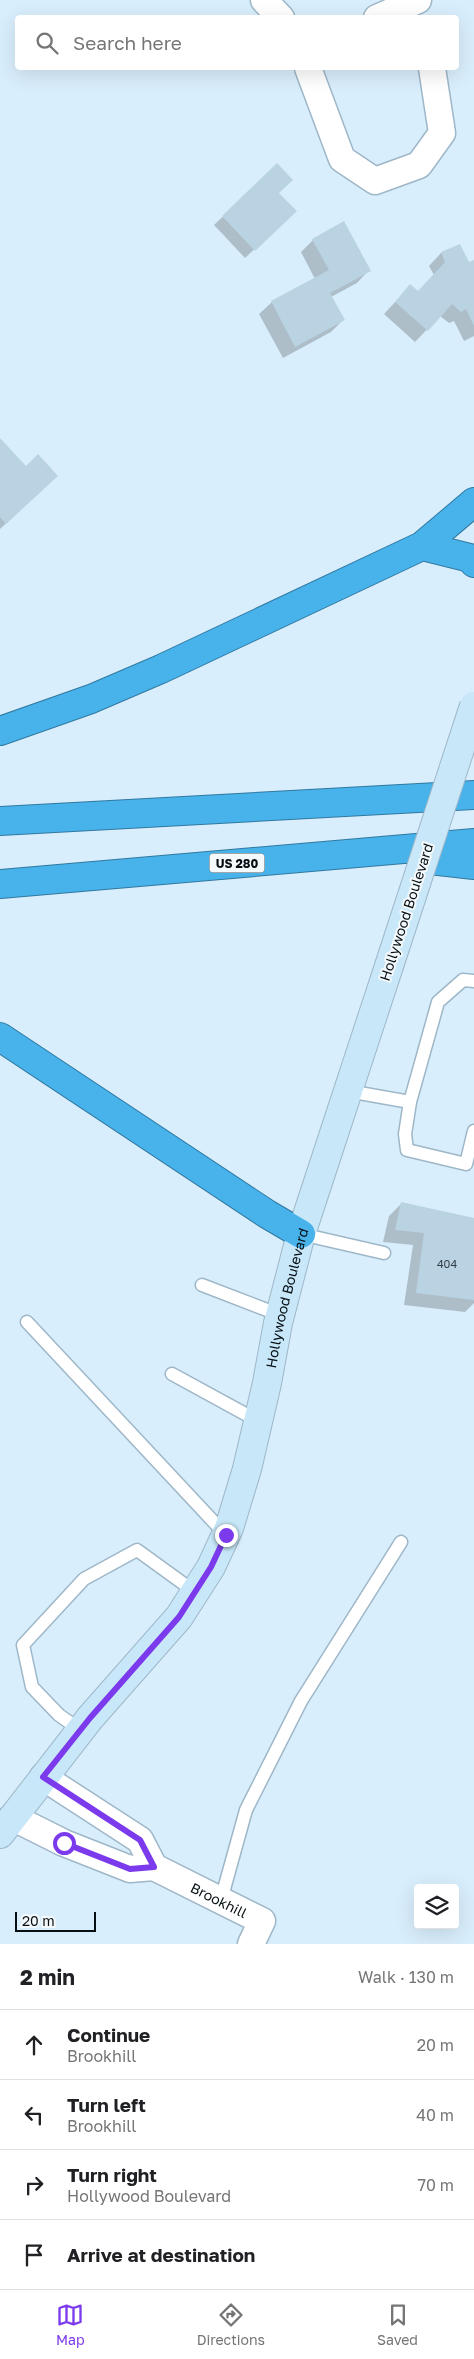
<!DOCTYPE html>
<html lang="en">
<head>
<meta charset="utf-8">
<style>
	:root { --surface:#fff; --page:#f2f2f2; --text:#202124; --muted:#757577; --line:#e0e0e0; --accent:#7c3aed }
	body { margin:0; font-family:"Golos Text",sans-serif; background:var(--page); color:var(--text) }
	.controls { position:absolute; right:15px; bottom:15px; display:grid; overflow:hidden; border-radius:5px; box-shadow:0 5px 20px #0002 }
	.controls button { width:45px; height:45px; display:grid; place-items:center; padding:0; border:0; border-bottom:1px solid var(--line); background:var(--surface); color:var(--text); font:25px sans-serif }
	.scale { position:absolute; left:15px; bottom:12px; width:81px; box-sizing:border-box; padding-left:5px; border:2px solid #060f14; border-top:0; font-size:14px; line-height:18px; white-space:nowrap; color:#060f14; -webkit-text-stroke:4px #f4f9fc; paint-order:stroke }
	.stop { position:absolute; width:15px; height:15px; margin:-11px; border:4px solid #7c3aed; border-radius:50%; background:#fff }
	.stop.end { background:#7c3aed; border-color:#fff; box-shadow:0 1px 5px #0008 }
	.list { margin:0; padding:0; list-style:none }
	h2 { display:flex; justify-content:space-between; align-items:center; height:65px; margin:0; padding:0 20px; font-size:21px }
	h2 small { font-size:16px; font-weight:400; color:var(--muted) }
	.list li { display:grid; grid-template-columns:32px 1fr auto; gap:15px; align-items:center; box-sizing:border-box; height:70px; padding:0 20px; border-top:1px solid var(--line) }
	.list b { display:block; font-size:19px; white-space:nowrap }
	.list p { margin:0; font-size:16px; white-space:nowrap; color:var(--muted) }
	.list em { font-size:16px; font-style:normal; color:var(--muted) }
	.icon { flex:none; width:28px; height:28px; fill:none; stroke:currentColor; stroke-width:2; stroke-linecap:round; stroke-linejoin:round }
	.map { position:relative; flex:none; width:474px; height:1944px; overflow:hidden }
	.search { position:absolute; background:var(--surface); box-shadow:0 5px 20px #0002; left:15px; right:15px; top:15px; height:55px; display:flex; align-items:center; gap:12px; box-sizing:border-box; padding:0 18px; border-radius:5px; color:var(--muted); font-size:19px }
	.sheet { height:345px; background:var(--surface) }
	nav { display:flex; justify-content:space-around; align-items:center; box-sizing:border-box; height:70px; border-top:1px solid var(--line); background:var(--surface); font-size:14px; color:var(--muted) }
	nav a { display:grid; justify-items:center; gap:2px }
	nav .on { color:var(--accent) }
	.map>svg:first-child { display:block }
	.shadow { fill:#0003 }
	.building { fill:#b9d3e3 }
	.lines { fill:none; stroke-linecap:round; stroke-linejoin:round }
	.lane-casing { stroke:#9eb7c8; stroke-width:15 }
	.street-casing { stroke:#9eb7c8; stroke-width:29 }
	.secondary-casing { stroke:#9eb7c8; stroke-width:30 }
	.highway-casing { stroke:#3179a0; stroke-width:30 }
	.lane { stroke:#fff; stroke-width:12 }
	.street { stroke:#fff; stroke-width:26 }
	.secondary { stroke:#c8e8f9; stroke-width:28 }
	.highway { stroke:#48b2eb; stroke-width:28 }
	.secondary-bridge-casing { stroke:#9eb7c8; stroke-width:30; stroke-linecap:butt }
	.secondary-bridge { stroke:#c8e8f9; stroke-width:28 }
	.route { stroke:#7c3aed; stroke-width:6 }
	.labels { text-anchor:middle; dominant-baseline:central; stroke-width:4; stroke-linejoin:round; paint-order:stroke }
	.number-label { font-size:11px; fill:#334048 }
	.shield { fill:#f4f9fc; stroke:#4d555a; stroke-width:1 }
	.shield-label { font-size:12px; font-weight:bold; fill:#060f14 }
	.street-label { font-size:14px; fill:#060f14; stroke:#f4f9fc }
</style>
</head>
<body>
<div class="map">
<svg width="474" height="1944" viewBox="0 0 474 1944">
	<rect width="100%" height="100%" fill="#d9eefc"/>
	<path class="shadow" d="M277 165 278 193 286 219 245 258 214 225Z
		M313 240 369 270 357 283 331 297 343 320 331 332 283 358 259 314 272 302 315 279 301 252Z
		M459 245 468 264 474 261V336L464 341 454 321 449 323 440 316 415 342 384 314 410 286 418 292 434 275 429 266 441 253Z
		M0 440 44 488 0 529Z
		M401 1204 474 1220V1303L465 1312 404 1305 413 1245 383 1242 389 1216Z"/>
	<path class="building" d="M277 163 293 180 279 193 297 211 255 251 222 216Z
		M344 221 371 271 330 293 345 320 295 347 271 301 329 270 312 239Z
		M460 244 469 262 474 260V326L466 309 461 312 452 304 428 331 395 302 410 284 418 291 445 262 441 252Z
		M0 438 26 466 38 454 58 476 6 524 0 517Z
		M401 1202 474 1218V1300L416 1293 424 1233 395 1230Z"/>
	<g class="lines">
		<g class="lane-casing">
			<path id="lane" d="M474 981 463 980 438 1002 410 1102 405 1134 407 1150 466 1164 474 1131
				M348 1091 410 1102
				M301 1234 384 1253
				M202 1285 280 1315
				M27 1322 226 1535
				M172 1374 258 1421
				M80 1730 59 1715 32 1687 23 1645 84 1579 137 1550 195 1592
				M221 1900 246 1810 301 1701 401 1542"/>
		</g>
		<g class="street-casing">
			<g id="street">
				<path d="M264 0 281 18"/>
				<path d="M377 18 418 0"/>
				<path d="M308 68 342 159 375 181 419 165 442 133 432 68"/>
				<path d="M43 1777 140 1840 154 1867"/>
				<path id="s1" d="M12 1817 64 1843 130 1869 154 1867 262 1921 251 1944"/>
			</g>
		</g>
		<g class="secondary-casing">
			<g id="secondary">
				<path id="s2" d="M0 1834 90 1718 179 1617 211 1567 229 1528 247 1469 267 1383 278 1323 301 1234 389 966"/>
			</g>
		</g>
		<g class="highway-casing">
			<path id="highway" d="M422 546 470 558 474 563
				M0 731 91 699 161 669 422 546 474 502
				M0 821 474 795
				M421 859 474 865
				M0 884 474 843
				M0 1037 267 1214 301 1234"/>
		</g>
		<use href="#lane" class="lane"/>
		<use href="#street" class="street"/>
		<use href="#secondary" class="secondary"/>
		<use href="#highway" class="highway"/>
		<g class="secondary-bridge-casing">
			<path id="secondary-bridge" d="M389 966 474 706"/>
		</g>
		<use href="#secondary-bridge" class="secondary-bridge"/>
	</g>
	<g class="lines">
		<path class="route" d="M64 1843 130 1869 154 1867 140 1840 43 1777 90 1718 179 1617 211 1567 226 1535"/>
	</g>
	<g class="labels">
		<g class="number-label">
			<text x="447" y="1263">404</text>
		</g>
		<rect class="shield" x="209.5" y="853.5" width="55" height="19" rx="4"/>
		<g class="shield-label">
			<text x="237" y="863">US 280</text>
		</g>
		<g class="street-label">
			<text transform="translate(406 912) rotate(-72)">Hollywood Boulevard</text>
			<text stroke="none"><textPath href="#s2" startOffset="621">Hollywood Boulevard</textPath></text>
			<text stroke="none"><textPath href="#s1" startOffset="226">Brookhill</textPath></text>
		</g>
	</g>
</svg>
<div class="controls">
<button><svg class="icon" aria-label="layers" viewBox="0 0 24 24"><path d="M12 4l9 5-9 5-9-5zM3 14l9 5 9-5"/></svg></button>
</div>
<div class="scale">20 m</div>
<div class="stop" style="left:64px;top:1843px"></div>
<div class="stop end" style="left:226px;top:1535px"></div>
<div class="search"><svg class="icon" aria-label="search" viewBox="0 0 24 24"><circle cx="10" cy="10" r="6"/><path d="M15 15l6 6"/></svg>Search here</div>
</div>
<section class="sheet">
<h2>2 min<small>Walk · 130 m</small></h2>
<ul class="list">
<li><svg class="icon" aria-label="ahead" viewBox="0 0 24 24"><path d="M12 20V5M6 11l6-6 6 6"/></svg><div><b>Continue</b><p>Brookhill</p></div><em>20 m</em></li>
<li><svg class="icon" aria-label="left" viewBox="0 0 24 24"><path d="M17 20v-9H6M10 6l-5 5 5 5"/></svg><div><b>Turn left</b><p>Brookhill</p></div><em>40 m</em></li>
<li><svg class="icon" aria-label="right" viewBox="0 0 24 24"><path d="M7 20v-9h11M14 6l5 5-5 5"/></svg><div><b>Turn right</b><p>Hollywood Boulevard</p></div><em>70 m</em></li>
<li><svg class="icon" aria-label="arrive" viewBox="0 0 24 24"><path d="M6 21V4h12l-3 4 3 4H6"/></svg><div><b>Arrive at destination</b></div></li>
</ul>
</section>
<nav>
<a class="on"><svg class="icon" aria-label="map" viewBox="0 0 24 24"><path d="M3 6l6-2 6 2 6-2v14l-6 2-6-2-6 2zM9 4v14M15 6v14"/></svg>Map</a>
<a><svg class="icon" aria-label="directions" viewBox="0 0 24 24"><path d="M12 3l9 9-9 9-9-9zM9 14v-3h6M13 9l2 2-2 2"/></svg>Directions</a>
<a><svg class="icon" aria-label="saved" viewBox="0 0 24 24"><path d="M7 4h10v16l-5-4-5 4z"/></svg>Saved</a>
</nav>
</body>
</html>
